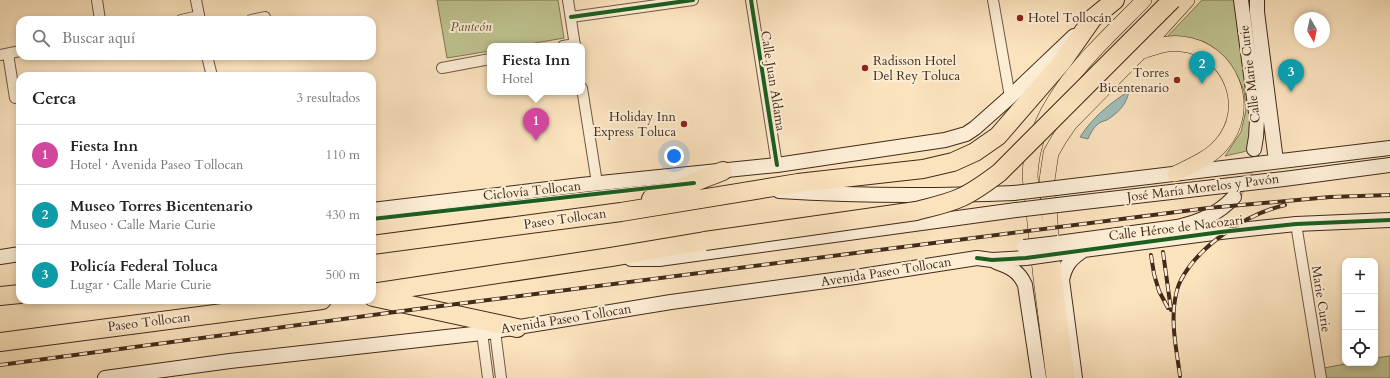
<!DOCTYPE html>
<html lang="es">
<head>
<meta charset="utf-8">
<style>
	:root { --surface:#fff; --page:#f6f6f6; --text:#222; --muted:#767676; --line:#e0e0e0; --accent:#8f2418 }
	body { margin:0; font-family:Cardo,serif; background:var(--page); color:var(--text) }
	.controls { position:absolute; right:12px; bottom:12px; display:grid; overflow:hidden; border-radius:8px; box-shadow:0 2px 6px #0003 }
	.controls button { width:36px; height:36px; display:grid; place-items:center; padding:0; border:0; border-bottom:1px solid var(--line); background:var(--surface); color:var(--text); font:20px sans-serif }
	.compass { position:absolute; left:1294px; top:12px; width:36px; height:36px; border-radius:50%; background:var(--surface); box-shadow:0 2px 6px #0003; rotate:171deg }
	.you { position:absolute; left:674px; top:156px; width:14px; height:14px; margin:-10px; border:3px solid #fff; border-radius:50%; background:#1a73e8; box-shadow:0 0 0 6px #1a73e833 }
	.badge { display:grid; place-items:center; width:26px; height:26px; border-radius:50%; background:var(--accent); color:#fff; font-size:13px; font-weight:700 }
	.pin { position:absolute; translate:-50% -33px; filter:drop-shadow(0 1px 2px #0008) }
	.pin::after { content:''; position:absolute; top:21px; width:14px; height:12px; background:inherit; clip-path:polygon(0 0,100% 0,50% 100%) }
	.popup { position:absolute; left:487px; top:43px; width:98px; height:52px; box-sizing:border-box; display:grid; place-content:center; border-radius:8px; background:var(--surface); filter:drop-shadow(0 1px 3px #0005); font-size:13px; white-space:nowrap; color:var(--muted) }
	.popup b { font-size:15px; color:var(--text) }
	.popup::after { content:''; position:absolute; left:50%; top:100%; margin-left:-8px; border:8px solid transparent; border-top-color:var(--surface) }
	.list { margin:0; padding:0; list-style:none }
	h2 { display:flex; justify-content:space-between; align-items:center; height:52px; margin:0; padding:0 16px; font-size:17px }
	h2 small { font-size:13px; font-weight:400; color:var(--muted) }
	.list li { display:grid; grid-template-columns:26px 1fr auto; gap:12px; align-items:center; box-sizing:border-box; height:60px; padding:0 16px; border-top:1px solid var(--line) }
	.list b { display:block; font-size:15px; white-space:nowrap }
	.list p { margin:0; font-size:13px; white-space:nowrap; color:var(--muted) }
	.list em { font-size:13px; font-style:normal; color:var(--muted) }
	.icon { flex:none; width:22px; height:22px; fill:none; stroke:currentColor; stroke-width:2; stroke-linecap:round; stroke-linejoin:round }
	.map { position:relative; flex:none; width:1390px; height:378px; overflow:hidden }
	.search { position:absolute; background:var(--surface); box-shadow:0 2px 6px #0003; left:16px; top:16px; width:360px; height:44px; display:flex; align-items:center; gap:10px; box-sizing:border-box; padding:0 14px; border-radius:12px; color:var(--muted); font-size:15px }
	.panel { position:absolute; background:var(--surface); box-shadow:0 2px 6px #0003; left:16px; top:72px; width:360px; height:232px; border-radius:12px }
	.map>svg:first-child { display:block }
	.green { fill:#bfc491; stroke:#817755 }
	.water { fill:#a0bdb9; stroke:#7b8279 }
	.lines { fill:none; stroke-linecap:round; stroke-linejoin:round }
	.secondary-tunnel { stroke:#d6be9d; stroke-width:14; stroke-dasharray:14 7; stroke-linecap:butt }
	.street-casing { stroke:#715842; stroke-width:12 }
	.secondary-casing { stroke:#432a19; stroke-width:16 }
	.primary-casing { stroke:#432a19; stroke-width:16 }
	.highway-casing { stroke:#432a19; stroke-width:20 }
	.street { stroke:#fcedd5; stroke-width:10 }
	.secondary { stroke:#fcedd5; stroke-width:14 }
	.primary { stroke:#fbe3be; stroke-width:15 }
	.highway { stroke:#fbe3be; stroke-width:18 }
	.rail-casing { stroke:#432a19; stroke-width:4 }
	.rail { stroke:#fcedd5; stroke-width:2.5; stroke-dasharray:8; stroke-linecap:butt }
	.secondary-bridge-casing { stroke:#432a19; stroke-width:16; stroke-linecap:butt }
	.highway-bridge-casing { stroke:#432a19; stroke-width:20; stroke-linecap:butt }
	.secondary-bridge { stroke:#fcedd5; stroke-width:14 }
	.highway-bridge { stroke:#fbe3be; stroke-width:18 }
	.cycleway-casing { stroke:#fcedd5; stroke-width:6 }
	.cycleway { stroke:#1b5e20; stroke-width:4 }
	.poi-dot { fill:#8f2418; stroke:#fcedd5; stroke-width:1.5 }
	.labels { text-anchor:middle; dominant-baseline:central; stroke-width:4; stroke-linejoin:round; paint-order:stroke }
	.poi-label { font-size:13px; fill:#432a19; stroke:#fcedd5; text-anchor:start }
	.park-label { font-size:13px; font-style:italic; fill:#625037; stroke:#fcedd5 }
	.street-label { font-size:13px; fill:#432a19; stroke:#fcedd5 }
</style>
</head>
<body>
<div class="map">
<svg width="1390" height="378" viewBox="0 0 1390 378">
	<rect width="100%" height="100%" fill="#fbe3be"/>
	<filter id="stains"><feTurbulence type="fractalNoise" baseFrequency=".005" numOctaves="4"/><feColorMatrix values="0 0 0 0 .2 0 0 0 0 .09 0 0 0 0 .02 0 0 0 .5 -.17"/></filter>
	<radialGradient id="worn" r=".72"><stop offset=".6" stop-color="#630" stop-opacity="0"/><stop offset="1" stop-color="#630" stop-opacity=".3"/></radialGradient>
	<path class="green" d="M437 0H558L564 38 518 46H490V51L447 58Z
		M1202 0H1236L1252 127 1247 151 1225 156 1241 132 1246 110 1244 91 1237 75 1220 55 1165 39Z
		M1390 356V378H1326L1324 368 1350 363H1375V358Z"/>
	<path class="water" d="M1129 91C1127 104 1118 113 1107 120 1104 121 1100 122 1098 124 1093 128 1090 134 1088 139L1080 137C1092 118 1110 103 1129 91Z"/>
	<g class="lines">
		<path class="secondary-tunnel" d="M1236 193 1245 175 1254 149"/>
		<g class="street-casing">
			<path id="street" d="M97 0 100 20
				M196 0 200 20
				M568 0 575 46
				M751 0 777 165
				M993 0 1010 97
				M571 17 693 0
				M181 20 199 16
				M251 20 265 17
				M563 46 575 44
				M8 54 15 98
				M0 55 20 51
				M207 56 212 76
				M442 68 490 59
				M582 88 597 183
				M1296 224 1321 378
				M495 331 501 378
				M482 333 488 378"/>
		</g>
		<g class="secondary-casing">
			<path id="secondary" d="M1241 0 1257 120 1256 137 1254 149
				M1257 0V12L1276 161
				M1056 188 1390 148
				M779 191C857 196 936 196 1014 193
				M1058 205 1284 179 1390 165
				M372 210 581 185 777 165 945 140 966 134 975 128 1010 97 1074 36
				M1058 243 1177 227C1200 222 1218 214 1234 197
				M1061 253 1221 232 1296 224 1390 220
				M0 257 20 254
				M631 259H659L1016 210
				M996 262C1010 267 1019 271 1025 285L1039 378
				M105 378 230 361 482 333 671 302 855 277 977 258 992 260 1026 258
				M1075 378 1062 280C1065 265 1071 258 1084 250"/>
		</g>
		<g class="primary-casing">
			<path id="primary" d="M1140 52C1154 47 1167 42 1182 44 1230 49 1254 108 1221 145 1209 159 1190 166 1175 174
				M1054 378 1041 278 1030 176C1032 103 1097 48 1144 0
				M1067 378 1054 277 1047 180 1051 153 1059 139 1070 123 1138 54 1187 0"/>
		</g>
		<g class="highway-casing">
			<path id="highway" d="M651 199 723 171
				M372 245 621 212 798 183 923 169 953 162 975 152 998 136 1062 62 1093 18 1115 0
				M372 293 611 257 705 241
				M0 296 20 294
				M373 297 517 328
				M0 342 322 300"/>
		</g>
		<use href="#street" class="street"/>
		<use href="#secondary" class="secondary"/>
		<use href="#primary" class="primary"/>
		<use href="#highway" class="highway"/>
		<g class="rail-casing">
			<path id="rail" d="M1163 252 1171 310
				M1151 255 1154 274 1159 291 1168 308
				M0 365 425 308 1208 208 1330 197 1390 195
				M1180 376C1177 353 1172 330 1174 307 1175 298 1177 287 1181 280 1199 245 1247 214 1285 205"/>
		</g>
		<use href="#rail" class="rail"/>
		<g class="secondary-bridge-casing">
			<path id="secondary-bridge" d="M1014 193 1056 188
				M1016 210 1058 205
				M1024 247 1058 243
				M1026 258 1061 253"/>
		</g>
		<g class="highway-bridge-casing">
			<path id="highway-bridge" d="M705 241 916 211C931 207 947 204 962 197 975 191 987 182 999 173L1172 0"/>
		</g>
		<use href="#secondary-bridge" class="secondary-bridge"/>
		<use href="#highway-bridge" class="highway-bridge"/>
		<g class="cycleway-casing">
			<path id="cycleway" d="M751 0 777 165
				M571 17 693 0
				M372 219 694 183
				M977 258 992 260 1026 258 1221 232 1296 224 1390 220"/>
		</g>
		<use href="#cycleway" class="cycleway"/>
	</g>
	<g class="poi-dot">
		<circle cx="1020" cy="18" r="4"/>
		<circle cx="865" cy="68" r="4"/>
		<circle cx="1177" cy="80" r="4"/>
		<circle cx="684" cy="124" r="4"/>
	</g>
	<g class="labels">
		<g class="poi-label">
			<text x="1028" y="18">Hotel Tollocán</text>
			<text x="873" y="61">Radisson Hotel<tspan x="873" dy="15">Del Rey Toluca</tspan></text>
			<text x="1169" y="73" text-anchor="end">Torres<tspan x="1169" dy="15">Bicentenario</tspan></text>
			<text x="676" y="117" text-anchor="end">Holiday Inn<tspan x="676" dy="15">Express Toluca</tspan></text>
		</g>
		<g class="park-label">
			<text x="471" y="27">Panteón</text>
		</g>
		<g class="street-label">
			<text transform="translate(1250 74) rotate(-97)">Calle Marie Curie</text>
			<text transform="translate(773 81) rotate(81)">Calle Juan Aldama</text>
			<text transform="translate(1203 188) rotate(-7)">José María Morelos y Pavón</text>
			<text transform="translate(532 191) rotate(-6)">Ciclovía Tollocan</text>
			<text transform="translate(565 219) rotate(-8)">Paseo Tollocan</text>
			<text transform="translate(1176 228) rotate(-7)">Calle Héroe de Nacozari</text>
			<text transform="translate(886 272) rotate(-9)">Avenida Paseo Tollocan</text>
			<text transform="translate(1321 299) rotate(81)">Marie Curie</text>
			<text transform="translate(566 319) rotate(-9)">Avenida Paseo Tollocan</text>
			<text transform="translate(149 322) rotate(-7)">Paseo Tollocan</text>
		</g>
	</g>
	<rect width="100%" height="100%" filter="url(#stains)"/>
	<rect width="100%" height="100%" fill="url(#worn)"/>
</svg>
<div class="controls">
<button>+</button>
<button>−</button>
<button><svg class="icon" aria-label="locate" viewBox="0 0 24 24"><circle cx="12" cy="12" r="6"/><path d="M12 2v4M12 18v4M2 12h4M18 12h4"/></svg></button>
</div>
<svg class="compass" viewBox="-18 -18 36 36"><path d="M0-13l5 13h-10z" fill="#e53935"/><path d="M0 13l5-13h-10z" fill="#767676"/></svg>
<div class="you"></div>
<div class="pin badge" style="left:536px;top:141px;background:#d1479c">1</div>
<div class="popup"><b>Fiesta Inn</b>Hotel</div>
<div class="pin badge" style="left:1202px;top:84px;background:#0f9aa8">2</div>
<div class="pin badge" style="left:1291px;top:92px;background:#0f9aa8">3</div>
<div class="search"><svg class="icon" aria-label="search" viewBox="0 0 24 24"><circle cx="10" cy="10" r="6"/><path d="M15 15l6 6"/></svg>Buscar aquí</div>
<section class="panel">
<h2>Cerca<small>3 resultados</small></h2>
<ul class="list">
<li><span class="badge" style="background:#d1479c">1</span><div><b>Fiesta Inn</b><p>Hotel · Avenida Paseo Tollocan</p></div><em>110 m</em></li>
<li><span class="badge" style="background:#0f9aa8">2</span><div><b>Museo Torres Bicentenario</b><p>Museo · Calle Marie Curie</p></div><em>430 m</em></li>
<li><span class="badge" style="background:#0f9aa8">3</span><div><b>Policía Federal Toluca</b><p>Lugar · Calle Marie Curie</p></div><em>500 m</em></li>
</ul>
</section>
</div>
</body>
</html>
